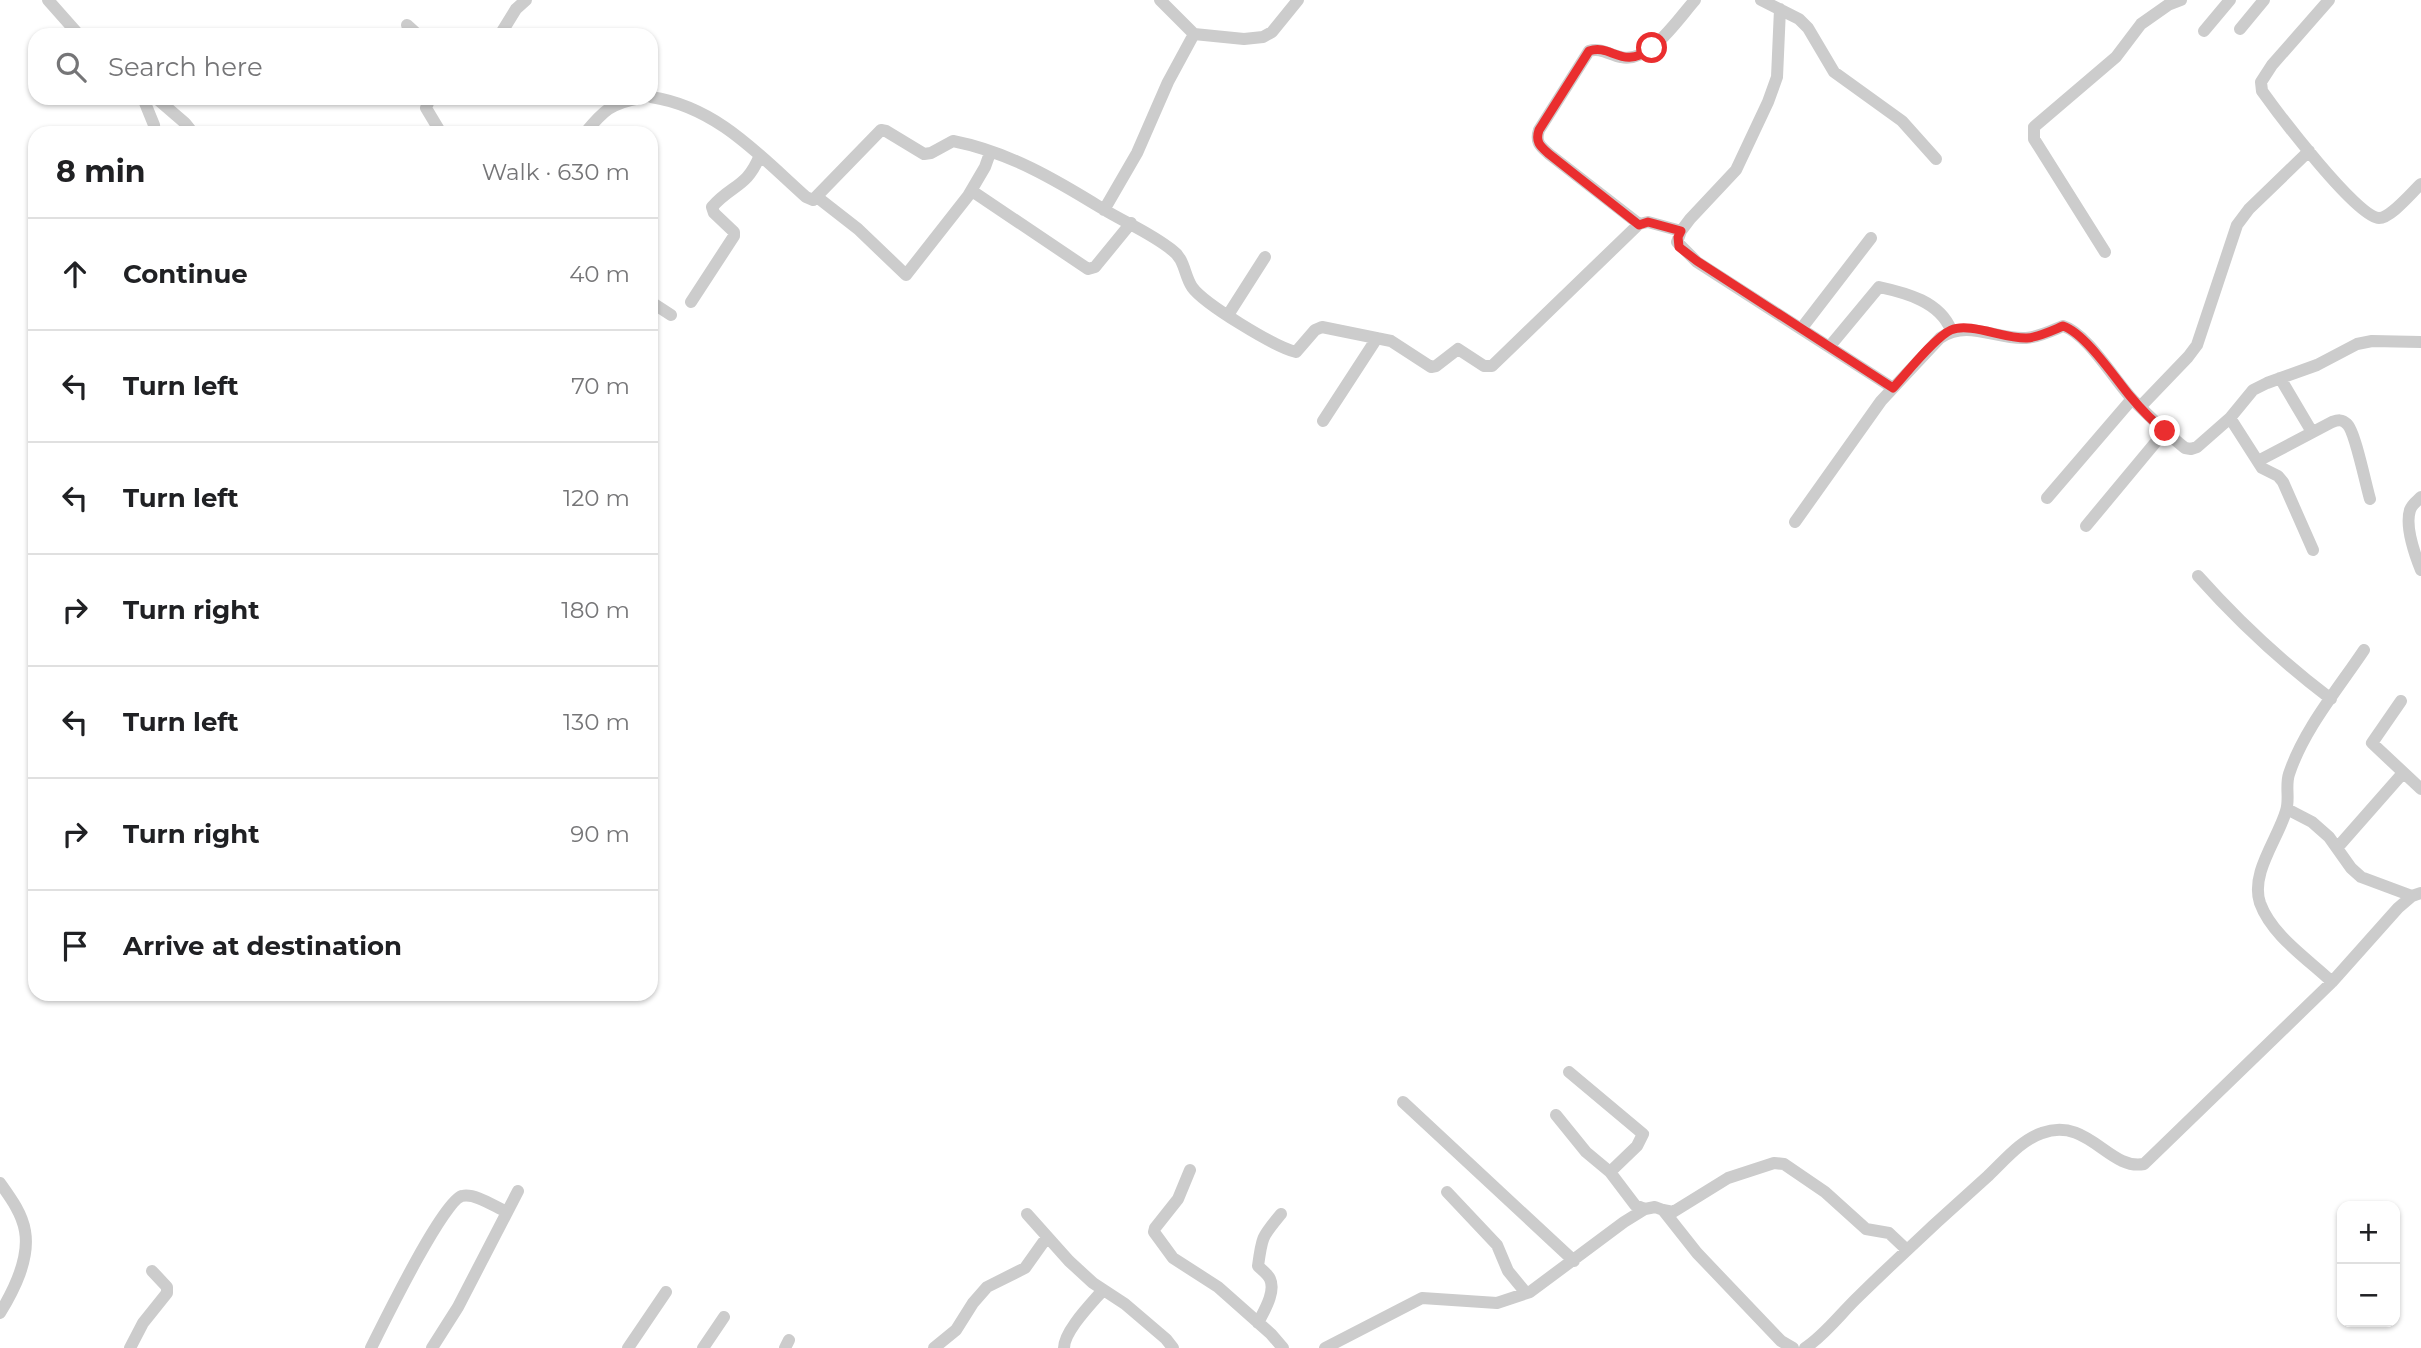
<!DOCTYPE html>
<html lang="en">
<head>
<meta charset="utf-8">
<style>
	:root { --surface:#fff; --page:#f6f6f6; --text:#202124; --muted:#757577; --line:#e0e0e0 }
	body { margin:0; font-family:Montserrat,sans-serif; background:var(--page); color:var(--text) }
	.controls { position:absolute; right:21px; bottom:21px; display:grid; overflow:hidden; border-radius:14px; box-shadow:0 2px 5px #0004 }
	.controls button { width:63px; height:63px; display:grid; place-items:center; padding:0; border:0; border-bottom:2px solid var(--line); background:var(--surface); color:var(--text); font:35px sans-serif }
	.stop { position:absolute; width:21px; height:21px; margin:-16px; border:5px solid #ea2e2f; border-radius:50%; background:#fff }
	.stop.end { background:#ea2e2f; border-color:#fff; box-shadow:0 2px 7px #0008 }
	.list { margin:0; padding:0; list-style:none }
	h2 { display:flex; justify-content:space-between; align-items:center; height:91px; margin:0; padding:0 28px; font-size:30px }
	h2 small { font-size:23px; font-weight:400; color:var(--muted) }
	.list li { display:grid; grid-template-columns:46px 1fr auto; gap:21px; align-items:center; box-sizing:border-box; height:112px; padding:0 28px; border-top:2px solid var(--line) }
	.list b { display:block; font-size:26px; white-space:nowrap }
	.list em { font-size:23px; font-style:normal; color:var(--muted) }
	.icon { flex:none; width:38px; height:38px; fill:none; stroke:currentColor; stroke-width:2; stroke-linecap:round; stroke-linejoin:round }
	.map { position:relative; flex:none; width:2421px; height:1348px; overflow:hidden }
	.search { position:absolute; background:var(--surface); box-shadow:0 2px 5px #0004; left:28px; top:28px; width:630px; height:77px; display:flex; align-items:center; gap:18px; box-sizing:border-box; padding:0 24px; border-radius:21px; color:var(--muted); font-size:26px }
	.panel { position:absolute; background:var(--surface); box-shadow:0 2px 5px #0004; left:28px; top:126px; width:630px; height:875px; border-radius:21px }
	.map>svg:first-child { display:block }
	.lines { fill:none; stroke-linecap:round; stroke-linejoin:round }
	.minor { stroke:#ccc; stroke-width:12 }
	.route { stroke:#ea2e2f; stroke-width:9 }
</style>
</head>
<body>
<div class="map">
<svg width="2421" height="1348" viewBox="0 0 2421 1348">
	<rect width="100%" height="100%" fill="#fff"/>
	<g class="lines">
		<path class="minor" d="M48 0 79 35
			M1160 0 1194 34 1244 39 1263 37 1272 32 1298 0
			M1761 0 1799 19 1808 28 1834 72 1902 121 1936 159
			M2329 0 2272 65 2261 82 2262 91C2277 112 2357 218 2379 218 2391 218 2412 192 2421 184
			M1780 9 1777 77 1768 102 1736 170 1690 219 1681 231 1677 242 1697 262 1893 388
			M407 25 418 35
			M2240 29 2264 0
			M2204 31 2230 0
			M500 35 516 9 526 0
			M651 97C717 107 759 155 806 197L813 200 881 130 886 131 924 154 931 153 953 141C1009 152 1056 180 1103 209 1126 223 1151 233 1172 250 1185 259 1184 275 1192 287 1204 304 1275 347 1296 352L1315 330 1322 327 1391 341 1431 367 1436 366 1458 349 1484 366H1492L1639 224 1648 222 1681 231
			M143 98 154 125 155 133
			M156 98 185 123 193 133
			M430 98 426 108 441 133
			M585 133C603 111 611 103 640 98
			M972 191 1088 269 1095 267 1131 223
			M817 197 858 229 906 275 968 196 985 167 990 153
			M1104 210 1137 153 1168 82 1194 34
			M1639 224 1549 154C1540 146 1535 142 1539 130L1589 51C1600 47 1610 55 1621 57 1649 64 1678 19 1695 0
			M2105 252 2034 139V127L2116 57 2141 24 2168 5 2181 0
			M651 302 671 315
			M691 302 734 236V232L714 213 712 207C732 184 747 188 760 155
			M1228 315 1265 257
			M1801 329 1871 238
			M1830 346 1879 287C1907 293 1940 302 1951 330
			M2280 378 2312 432
			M2140 407 2188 357 2197 345 2237 225 2249 209 2309 151
			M2230 418 2262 468 2278 476 2283 482 2313 550
			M1323 421 1377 338
			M2258 461 2332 422C2338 420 2342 419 2347 424 2355 431 2366 486 2370 499
			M2421 497C2417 501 2412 504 2410 510 2405 526 2415 555 2421 570
			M2047 498 2132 399
			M1795 522 1881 401 1940 338C1968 319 1996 340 2026 338 2039 337 2051 331 2063 326 2087 333 2115 381 2133 400 2150 417 2166 433 2185 448L2191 449 2197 447 2230 418 2253 390 2267 383 2317 365 2357 344 2372 341 2421 342
			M2086 526 2165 431
			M2198 576C2239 622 2282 662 2331 699
			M2401 701 2372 743 2421 789
			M2287 809 2312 822 2329 837 2351 868 2361 877 2412 896
			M2337 848 2403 773
			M2332 982C2308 959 2272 936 2260 903 2250 873 2278 839 2286 811 2290 799 2285 786 2289 774 2304 729 2338 689 2364 650
			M1569 1072 1643 1134 1637 1146 1610 1172
			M1403 1102 1574 1261
			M1556 1115 1586 1152 1610 1172 1635 1205 1645 1209
			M1190 1170 1178 1199 1155 1228 1154 1232 1173 1258 1218 1287 1271 1334 1283 1348
			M0 1183C10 1197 22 1213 25 1231 30 1259 14 1290 0 1313
			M1447 1192 1497 1245 1508 1271 1526 1293
			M1663 1210 1673 1212 1728 1178 1774 1163 1784 1164 1825 1192 1866 1229 1889 1233 1907 1250
			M1027 1214 1069 1261 1093 1283 1125 1304 1166 1339 1173 1348
			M1258 1323C1264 1311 1276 1292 1270 1279 1268 1274 1261 1269 1258 1266 1262 1236 1262 1237 1281 1214
			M130 1348 143 1323 167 1293V1287L152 1271
			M371 1348C382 1326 444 1199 462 1196 476 1193 495 1207 507 1212
			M432 1348 458 1307 518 1191
			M628 1348 666 1292
			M703 1348 724 1317
			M785 1348 789 1340
			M934 1348 956 1330 973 1303 987 1287 1025 1268 1047 1237
			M1064 1348C1064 1331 1092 1303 1103 1290
			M1325 1348 1422 1298 1497 1303 1530 1292 1624 1222 1645 1209 1655 1207 1663 1210 1697 1253 1781 1341 1793 1348
			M1805 1348C1825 1335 1841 1313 1859 1296 1901 1255 1944 1215 1988 1176 2004 1161 2021 1140 2042 1133 2088 1116 2109 1171 2144 1164L2332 982 2398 908 2412 896 2421 893"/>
	</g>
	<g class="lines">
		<path class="route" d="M1652 48C1621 71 1612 43 1589 51L1539 130C1535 142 1540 146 1549 154L1639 225 1648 222 1681 231 1678 237 1679 247 1697 261 1893 388C1906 374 1935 337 1951 330 1970 322 2005 339 2027 338 2039 337 2051 331 2063 326 2085 333 2115 378 2130 396 2140 408 2152 421 2165 431"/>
	</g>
</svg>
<div class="controls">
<button>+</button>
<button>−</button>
</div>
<div class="stop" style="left:1652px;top:48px"></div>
<div class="stop end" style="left:2165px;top:431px"></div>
<div class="search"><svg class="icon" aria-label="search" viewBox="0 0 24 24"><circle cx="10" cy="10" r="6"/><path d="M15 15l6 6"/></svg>Search here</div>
<section class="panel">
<h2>8 min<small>Walk · 630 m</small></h2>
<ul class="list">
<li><svg class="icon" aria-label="ahead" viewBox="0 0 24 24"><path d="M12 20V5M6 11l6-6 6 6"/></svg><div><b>Continue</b></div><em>40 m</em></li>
<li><svg class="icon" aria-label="left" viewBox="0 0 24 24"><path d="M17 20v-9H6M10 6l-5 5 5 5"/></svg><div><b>Turn left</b></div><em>70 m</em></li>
<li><svg class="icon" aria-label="left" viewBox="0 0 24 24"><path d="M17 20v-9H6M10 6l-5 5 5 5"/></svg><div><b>Turn left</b></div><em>120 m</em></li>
<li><svg class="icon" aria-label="right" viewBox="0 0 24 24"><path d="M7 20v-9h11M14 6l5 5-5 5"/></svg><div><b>Turn right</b></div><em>180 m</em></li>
<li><svg class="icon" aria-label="left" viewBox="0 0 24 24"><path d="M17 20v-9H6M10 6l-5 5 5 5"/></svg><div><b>Turn left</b></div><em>130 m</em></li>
<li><svg class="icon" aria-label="right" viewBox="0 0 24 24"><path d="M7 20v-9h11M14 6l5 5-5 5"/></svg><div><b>Turn right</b></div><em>90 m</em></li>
<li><svg class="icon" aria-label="arrive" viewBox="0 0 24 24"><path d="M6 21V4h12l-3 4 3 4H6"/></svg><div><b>Arrive at destination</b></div></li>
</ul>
</section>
</div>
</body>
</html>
